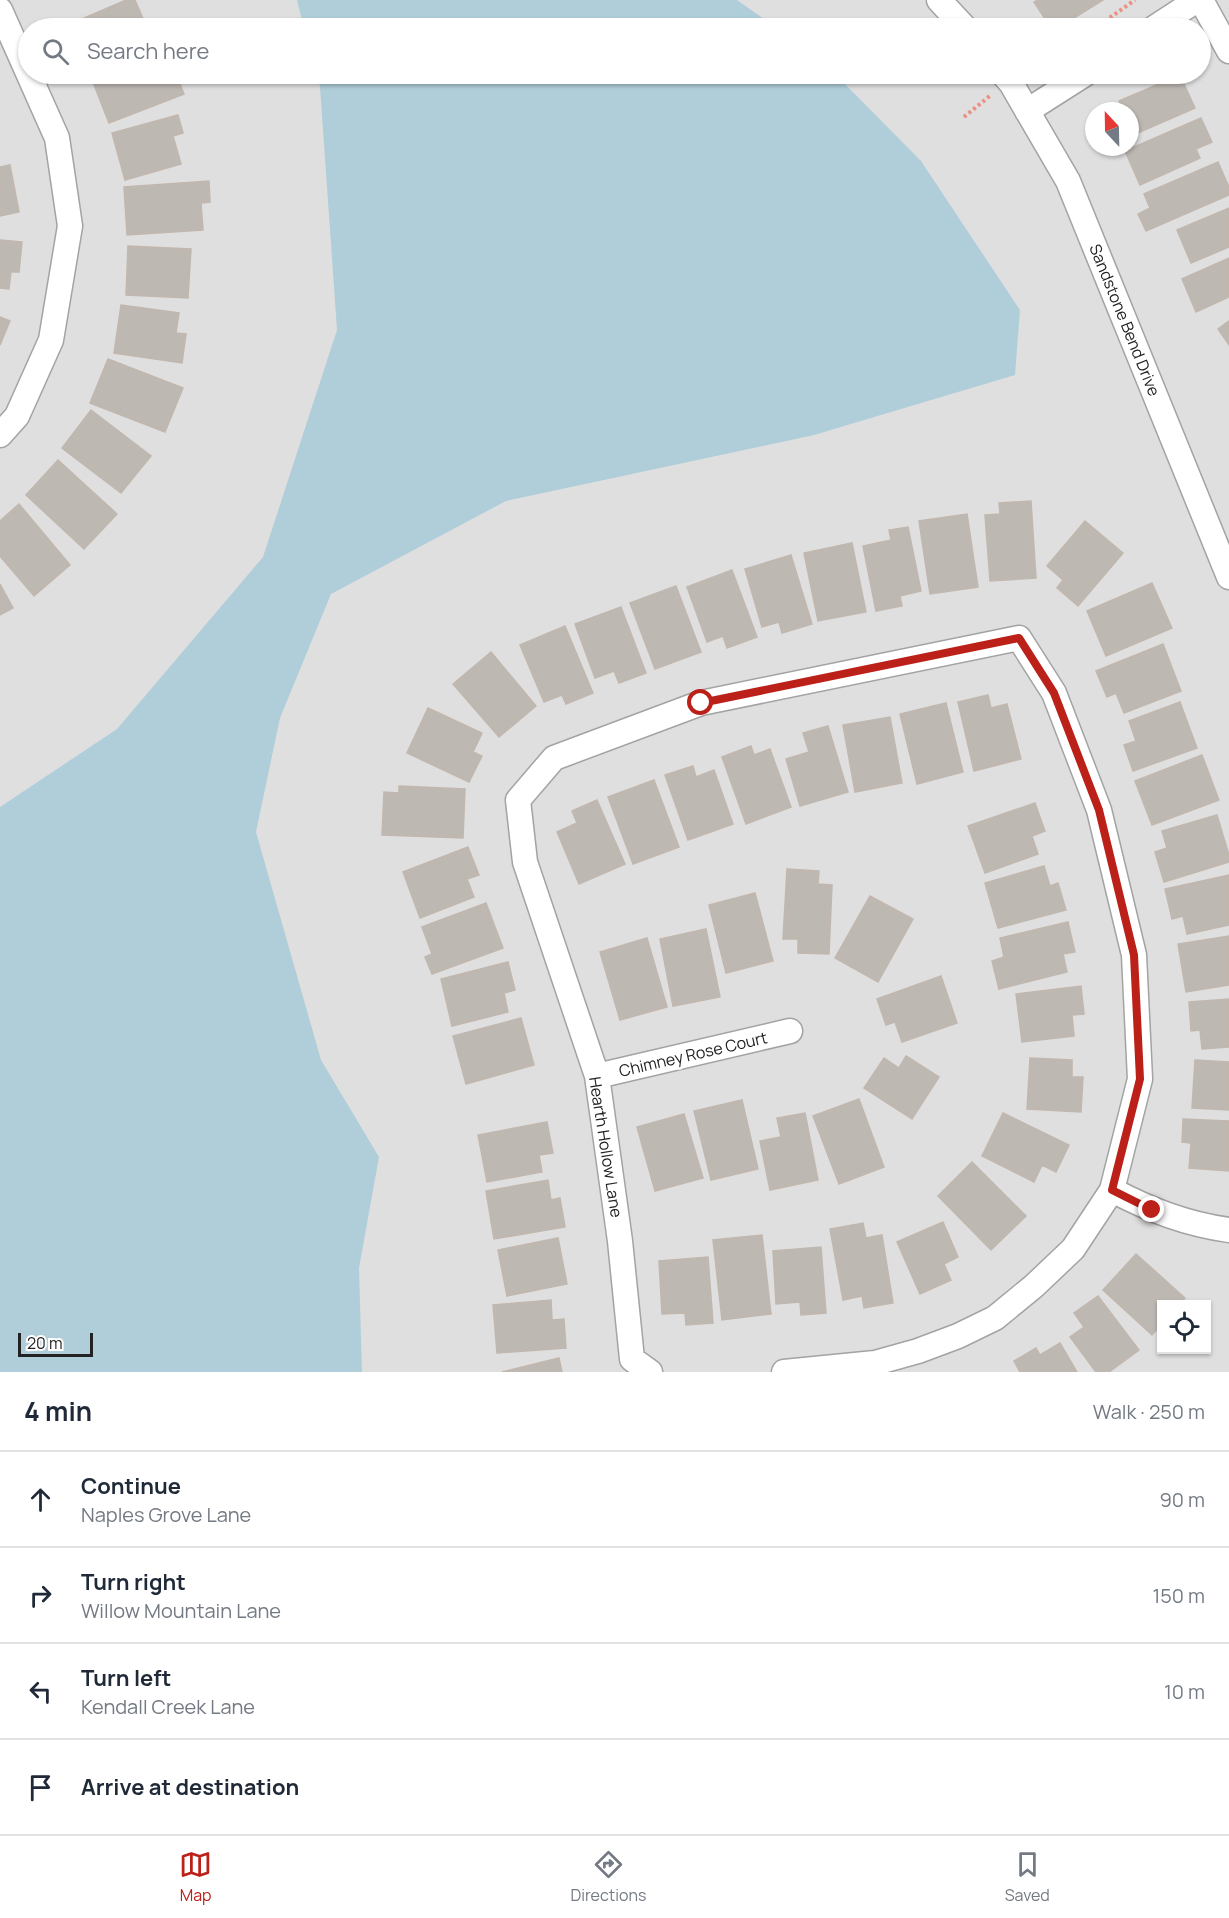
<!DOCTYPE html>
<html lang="en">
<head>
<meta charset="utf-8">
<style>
	:root { --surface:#fff; --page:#f6f6f7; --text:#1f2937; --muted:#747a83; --line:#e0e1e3; --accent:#bb2019 }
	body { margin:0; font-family:Manrope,sans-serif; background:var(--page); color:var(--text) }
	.controls { position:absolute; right:18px; bottom:18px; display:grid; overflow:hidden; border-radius:0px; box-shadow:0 2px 4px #0004 }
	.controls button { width:54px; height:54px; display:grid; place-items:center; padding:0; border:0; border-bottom:2px solid var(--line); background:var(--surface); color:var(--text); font:30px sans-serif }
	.compass { position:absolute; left:1085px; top:102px; width:54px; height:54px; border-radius:50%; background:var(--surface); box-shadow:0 2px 4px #0004; rotate:338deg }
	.scale { position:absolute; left:18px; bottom:15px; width:75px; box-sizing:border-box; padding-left:6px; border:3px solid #222; border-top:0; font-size:16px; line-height:21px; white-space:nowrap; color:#222; -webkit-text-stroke:4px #fff; paint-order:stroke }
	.stop { position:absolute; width:18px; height:18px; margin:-14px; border:4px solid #bb2019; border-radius:50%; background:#fff }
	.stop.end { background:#bb2019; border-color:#fff; box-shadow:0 2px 6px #0008 }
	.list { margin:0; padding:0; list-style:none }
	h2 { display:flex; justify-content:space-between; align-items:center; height:78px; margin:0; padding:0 24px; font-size:26px }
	h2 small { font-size:20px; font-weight:400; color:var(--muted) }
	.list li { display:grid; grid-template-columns:39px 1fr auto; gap:18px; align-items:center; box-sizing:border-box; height:96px; padding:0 24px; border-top:2px solid var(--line) }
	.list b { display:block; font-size:22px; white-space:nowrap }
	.list p { margin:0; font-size:20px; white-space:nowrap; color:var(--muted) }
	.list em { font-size:20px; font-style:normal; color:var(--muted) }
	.icon { flex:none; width:33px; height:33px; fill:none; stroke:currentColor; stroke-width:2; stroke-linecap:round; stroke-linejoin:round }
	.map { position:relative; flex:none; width:1229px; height:1372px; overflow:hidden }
	.search { position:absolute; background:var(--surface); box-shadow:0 2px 4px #0004; left:18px; right:18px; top:18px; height:66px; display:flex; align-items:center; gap:15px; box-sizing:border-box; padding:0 21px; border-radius:33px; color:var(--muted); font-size:22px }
	.sheet { height:462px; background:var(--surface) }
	nav { display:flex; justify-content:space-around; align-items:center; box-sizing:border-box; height:84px; border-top:2px solid var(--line); background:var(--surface); font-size:16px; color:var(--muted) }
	nav a { display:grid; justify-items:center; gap:3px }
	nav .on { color:var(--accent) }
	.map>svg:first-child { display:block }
	.residential { fill:#e0dfdf; fill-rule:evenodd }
	.water { fill:#b0ced9 }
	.building { fill:#beb8b3; stroke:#c1b7ae; stroke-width:1.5 }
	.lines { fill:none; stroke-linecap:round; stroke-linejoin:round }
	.street-casing { stroke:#a3a3a3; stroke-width:27 }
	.path { stroke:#ea9182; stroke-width:4; stroke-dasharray:3 3; stroke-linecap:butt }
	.street { stroke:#fff; stroke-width:24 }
	.route { stroke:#bb2019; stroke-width:8 }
	.labels { text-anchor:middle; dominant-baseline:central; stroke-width:5; stroke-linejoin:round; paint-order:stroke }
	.street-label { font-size:16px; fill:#222; stroke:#fff }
</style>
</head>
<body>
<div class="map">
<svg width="1229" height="1372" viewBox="0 0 1229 1372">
	<rect width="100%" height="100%" fill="#f1efea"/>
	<path class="residential" d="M0 0H1229V1372H0ZM28 28H1200V74H28ZM1094 111H1130V147H1094ZM1162 1304H1206V1350H1162Z"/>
	<path class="water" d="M297 0H737L777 28H304Z
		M317 74H835L921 161 1020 310 1015 375 814 435 506 501 331 594 280 718 256 832 321 1060 379 1157 359 1268 362 1372H0V807L117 729 263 557 337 330 320 87Z"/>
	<path class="building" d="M126 0H135L147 28H86L82 19Z
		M1038 0H1103L1058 28H1051L1034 2Z
		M102 74H176L184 94 109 123 91 77Z
		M1180 75 1195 108 1133 135 1130 127V111H1123L1119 101Z
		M178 115 183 133 173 136 181 164 125 180 112 133Z
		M1201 118 1212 142 1196 149 1200 158 1140 185 1125 151Z
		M1218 162 1229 187V195L1146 231 1138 214 1150 208 1144 194Z
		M10 165 19 212 0 216V167Z
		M209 181 210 202 201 203 203 230 127 235 124 187Z
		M1229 208V247L1191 263 1177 230Z
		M0 240 22 242 19 272H11L9 289 0 288Z
		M128 246 191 249 188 298 126 295Z
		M1229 258V297L1196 312 1182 279Z
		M121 305 179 313 176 333 186 334 182 363 114 353Z
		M0 317 10 321 0 345Z
		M1229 321V345L1218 329Z
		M108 359 183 388 165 432 90 403Z
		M91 410 151 456 121 493 62 448Z
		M58 460 117 514 84 549 26 495Z
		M1031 501 1036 578 990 581 985 515 1000 514 999 503Z
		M19 504 70 565 34 596 0 556V521Z
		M967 514 978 587 930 594 919 521Z
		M1085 521 1123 553 1078 606 1057 588 1063 580 1047 566Z
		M908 527 921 591 900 596 902 606 876 611 863 546 891 540 889 530Z
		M852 543 866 612 818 621 804 553Z
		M791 555 812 624 782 633 779 622 762 627 745 569Z
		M732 570 757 637 727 648 723 636 707 642 687 587Z
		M1152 583 1172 628 1106 656 1087 611Z
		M0 584 13 608 0 615Z
		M676 586 701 652 655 669 630 603Z
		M621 607 646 673 619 683 614 671 595 678 575 624Z
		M565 626 593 693 566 704 562 695 544 702 520 645Z
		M1163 644 1181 691 1124 713 1116 693 1107 697 1096 671Z
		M491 652 536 706 499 737 453 684Z
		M988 695 991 708 1007 704 1021 759 974 771 958 702Z
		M1180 702 1197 748 1133 771 1124 745 1136 741 1129 721Z
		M946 703 963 772 917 784 900 714Z
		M428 708 482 733 473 752 482 756 469 782 407 753Z
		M890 717 902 783 855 792 843 725Z
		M828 726 848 792 800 806 786 759 809 752 803 733Z
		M751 746 754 755 770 749 791 807 746 824 722 757Z
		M1202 755 1219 800 1152 825 1135 781Z
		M693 766 696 777 714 770 733 824 688 840 665 775Z
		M654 780 679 847 633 864 608 797Z
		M399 786 465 789 463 838 382 835 384 792 399 793Z
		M597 800 625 864 579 884 557 832 577 823 572 811Z
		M1035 803 1045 831 1032 836 1038 854 985 873 968 826Z
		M1217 815 1229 855V862L1164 882 1155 852 1167 848 1162 831Z
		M468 847 479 875 467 879 474 897 420 918 403 872Z
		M1044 866 1050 886 1058 883 1066 910 998 928 985 883Z
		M787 869 819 871 818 884 832 885 829 954 798 953V939H783Z
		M1229 875V925L1187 934 1183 916 1172 919 1165 889Z
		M755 893 773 961 726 973 709 905Z
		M870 896 913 919 878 982 835 958Z
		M486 903 503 948 432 974 425 957 432 954 422 927Z
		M1068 922 1075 952 1063 954 1067 972 999 989 992 961 1004 957 1000 938Z
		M706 929 720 997 673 1006 660 939Z
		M1229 936V985L1186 992 1178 944Z
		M647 938 667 1007 620 1020 600 952Z
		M508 962 515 990 504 993 508 1012 452 1026 441 979Z
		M941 976 957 1023 902 1042 895 1022 886 1025 877 999Z
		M1081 986 1084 1014 1072 1015 1074 1036 1022 1042 1016 994Z
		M1229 999V1047L1202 1049 1200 1030 1191 1031 1189 1002Z
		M521 1018 534 1065 466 1084 453 1036Z
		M906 1056 939 1077 912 1119 864 1088 884 1058 899 1068Z
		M1030 1058 1072 1060V1077H1083L1081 1112 1027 1109Z
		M1195 1060 1229 1062V1110L1192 1108Z
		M859 1099 884 1167 839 1184 813 1116Z
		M742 1100 758 1169 711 1180 694 1111Z
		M805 1113 818 1180 770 1190 760 1141 781 1137 777 1118Z
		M1003 1113 1069 1145 1056 1172 1042 1165 1034 1182 982 1156Z
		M684 1114 703 1178 655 1191 637 1127Z
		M1183 1119 1229 1121V1171L1189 1168 1191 1143 1182 1142Z
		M547 1122 553 1153 539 1155 542 1172 487 1182 478 1135Z
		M972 1162 1026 1216 991 1250 938 1196Z
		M548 1180 551 1200 560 1198 565 1227 494 1239 486 1191Z
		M943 1222 958 1257 944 1264 951 1280 920 1294 897 1242Z
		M863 1223 866 1238 882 1235 893 1303 864 1308 862 1296 843 1300 830 1229Z
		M762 1235 771 1314 722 1320 713 1240Z
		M558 1238 567 1284 507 1296 498 1250Z
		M821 1247 826 1313 801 1315 800 1302 776 1304 773 1251Z
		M1136 1254 1185 1298 1180 1304H1162V1324L1152 1335 1103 1290Z
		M708 1257 713 1323 686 1325 685 1313 662 1314 659 1261Z
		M1098 1296 1139 1350 1109 1372H1096L1070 1337 1084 1327 1074 1313Z
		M551 1300 552 1320 564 1319 566 1348 497 1353 493 1305Z
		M1060 1343 1077 1372H1020L1014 1361 1036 1348 1040 1355Z
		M559 1358 562 1372H502Z"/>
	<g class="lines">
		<g class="street-casing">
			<path id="street" d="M939 0 965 28
				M1201 0 1229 51
				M0 10 57 138 70 226 51 340 17 416 0 435
				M1154 28 1197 0
				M1003 74 1011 83 1068 181 1229 577
				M1027 111 1085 74
				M597 1076 790 1031
				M1112 1190C1150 1210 1186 1224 1229 1230
				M650 1372 632 1359 620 1241 597 1076 525 862 518 800 554 758 701 703 1019 638 1054 693 1099 810 1134 955 1140 1079 1112 1190 1073 1249 1034 1286 995 1318 958 1336 918 1351 875 1363 784 1372"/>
		</g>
		<path class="path" d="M1095 28 1135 0
			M964 117 991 95"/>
		<use href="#street" class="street"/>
	</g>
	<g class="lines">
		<path class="route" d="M701 703 1019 638 1054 693 1099 810 1134 955 1140 1079 1112 1190 1152 1210"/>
	</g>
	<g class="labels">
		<g class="street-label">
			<text transform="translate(1125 320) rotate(68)">Sandstone Bend Drive</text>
			<text transform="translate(693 1054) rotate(-13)">Chimney Rose Court</text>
			<text transform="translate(606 1147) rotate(81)">Hearth Hollow Lane</text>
		</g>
	</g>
</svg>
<div class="controls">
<button><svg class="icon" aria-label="locate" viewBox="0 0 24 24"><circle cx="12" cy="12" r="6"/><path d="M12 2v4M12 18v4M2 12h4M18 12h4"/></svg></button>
</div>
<svg class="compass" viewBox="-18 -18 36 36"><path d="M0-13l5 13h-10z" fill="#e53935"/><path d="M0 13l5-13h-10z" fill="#747a83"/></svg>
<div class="scale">20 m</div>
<div class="stop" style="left:701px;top:703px"></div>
<div class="stop end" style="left:1152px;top:1210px"></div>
<div class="search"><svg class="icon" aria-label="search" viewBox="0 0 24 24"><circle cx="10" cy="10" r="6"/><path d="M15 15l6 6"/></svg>Search here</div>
</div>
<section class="sheet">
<h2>4 min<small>Walk · 250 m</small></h2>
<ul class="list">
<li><svg class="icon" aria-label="ahead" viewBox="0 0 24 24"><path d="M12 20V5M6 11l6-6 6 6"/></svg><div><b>Continue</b><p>Naples Grove Lane</p></div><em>90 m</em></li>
<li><svg class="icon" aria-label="right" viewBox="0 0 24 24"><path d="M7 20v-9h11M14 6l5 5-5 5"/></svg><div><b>Turn right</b><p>Willow Mountain Lane</p></div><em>150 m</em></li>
<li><svg class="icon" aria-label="left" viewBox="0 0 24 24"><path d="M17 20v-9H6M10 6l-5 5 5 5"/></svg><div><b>Turn left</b><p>Kendall Creek Lane</p></div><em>10 m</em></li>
<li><svg class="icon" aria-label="arrive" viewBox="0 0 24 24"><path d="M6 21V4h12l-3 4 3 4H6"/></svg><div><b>Arrive at destination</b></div></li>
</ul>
</section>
<nav>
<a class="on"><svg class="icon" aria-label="map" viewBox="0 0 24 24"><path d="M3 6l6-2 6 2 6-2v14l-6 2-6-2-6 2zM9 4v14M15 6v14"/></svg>Map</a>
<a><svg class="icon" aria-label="directions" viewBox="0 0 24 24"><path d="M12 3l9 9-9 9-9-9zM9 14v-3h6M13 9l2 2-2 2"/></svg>Directions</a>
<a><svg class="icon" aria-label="saved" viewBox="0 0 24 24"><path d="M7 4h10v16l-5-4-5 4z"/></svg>Saved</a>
</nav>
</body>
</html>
